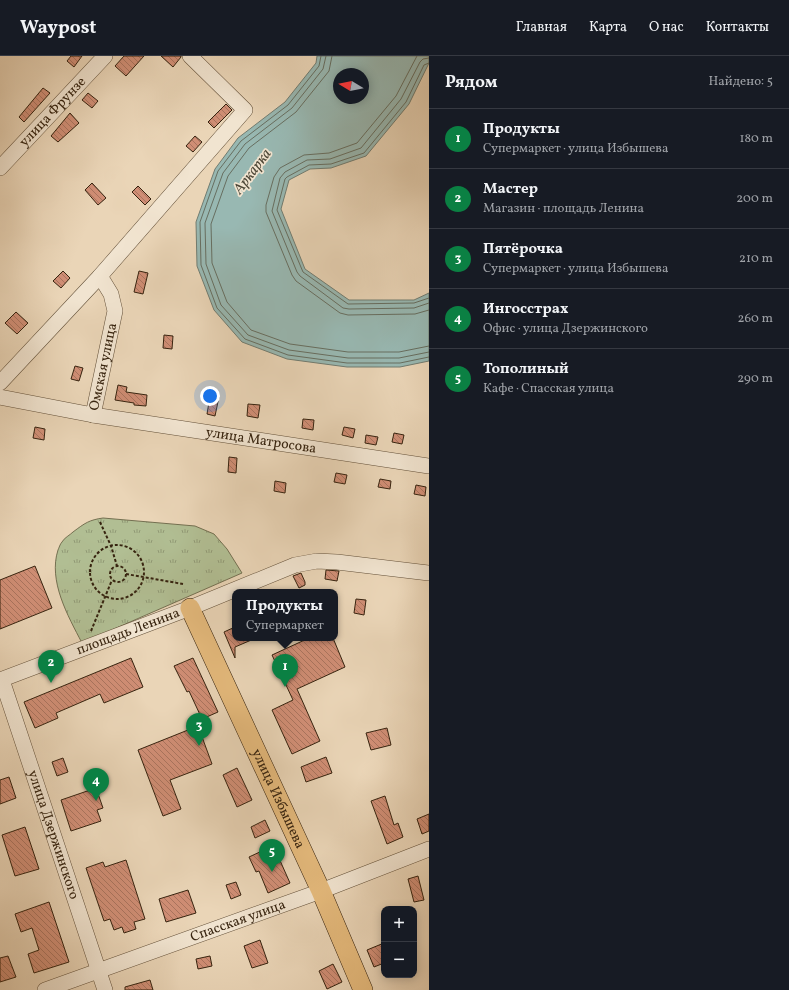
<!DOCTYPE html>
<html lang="ru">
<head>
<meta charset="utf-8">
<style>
	:root { --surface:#171b24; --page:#20242c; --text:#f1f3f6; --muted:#9ea1a6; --line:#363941; --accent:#0b8043 }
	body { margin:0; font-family:Vollkorn,serif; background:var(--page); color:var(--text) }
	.controls { position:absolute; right:12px; bottom:12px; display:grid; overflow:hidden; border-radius:8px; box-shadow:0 2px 10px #0003 }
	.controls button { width:36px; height:36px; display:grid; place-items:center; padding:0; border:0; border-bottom:1px solid var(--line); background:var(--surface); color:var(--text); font:20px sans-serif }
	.compass { position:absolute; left:333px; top:12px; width:36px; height:36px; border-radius:50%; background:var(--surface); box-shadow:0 2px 10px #0003; rotate:280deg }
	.you { position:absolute; left:210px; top:340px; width:14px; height:14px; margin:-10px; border:3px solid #fff; border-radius:50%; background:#1a73e8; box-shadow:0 0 0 6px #1a73e833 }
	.badge { display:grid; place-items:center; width:26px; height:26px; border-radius:50%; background:var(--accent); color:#fff; font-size:13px; font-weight:700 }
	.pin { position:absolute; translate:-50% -33px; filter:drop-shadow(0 1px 2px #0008) }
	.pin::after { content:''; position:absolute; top:21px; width:14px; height:12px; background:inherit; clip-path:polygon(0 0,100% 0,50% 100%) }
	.popup { position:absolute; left:232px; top:533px; width:106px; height:52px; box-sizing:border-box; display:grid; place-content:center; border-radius:8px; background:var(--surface); filter:drop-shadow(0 1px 3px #0005); font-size:13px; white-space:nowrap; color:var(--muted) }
	.popup b { font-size:15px; color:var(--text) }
	.popup::after { content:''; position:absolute; left:50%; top:100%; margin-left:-8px; border:8px solid transparent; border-top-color:var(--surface) }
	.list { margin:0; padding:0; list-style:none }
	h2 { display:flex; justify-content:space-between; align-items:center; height:52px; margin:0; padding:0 16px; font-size:17px }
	h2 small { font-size:13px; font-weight:400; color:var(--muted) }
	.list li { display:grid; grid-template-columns:26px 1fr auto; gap:12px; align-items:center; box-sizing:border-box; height:60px; padding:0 16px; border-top:1px solid var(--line) }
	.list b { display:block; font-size:15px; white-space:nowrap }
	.list p { margin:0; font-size:13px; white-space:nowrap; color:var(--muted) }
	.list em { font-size:13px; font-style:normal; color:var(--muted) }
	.map { position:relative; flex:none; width:429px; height:934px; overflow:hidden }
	header { display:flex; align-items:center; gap:24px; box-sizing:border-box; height:56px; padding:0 20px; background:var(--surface); border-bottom:1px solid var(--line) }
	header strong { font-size:19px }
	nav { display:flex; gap:22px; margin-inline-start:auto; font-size:14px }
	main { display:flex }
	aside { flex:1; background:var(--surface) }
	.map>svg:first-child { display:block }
	.grass { fill:url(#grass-tufts); stroke:#747051 }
	.water { fill:#98b8b2; stroke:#717c71; fill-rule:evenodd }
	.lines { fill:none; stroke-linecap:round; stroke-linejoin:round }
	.shore { stroke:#676e60; stroke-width:1 }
	.building { fill:url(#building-back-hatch); stroke:#36230f }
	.minor-casing { stroke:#635039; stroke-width:16 }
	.major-casing { stroke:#36230f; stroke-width:20 }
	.path { stroke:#36230f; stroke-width:2; stroke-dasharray:3 2; stroke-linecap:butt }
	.minor { stroke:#f1e4d0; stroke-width:15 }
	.major { stroke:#e5ba7c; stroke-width:19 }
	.labels { text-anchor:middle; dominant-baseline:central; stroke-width:3.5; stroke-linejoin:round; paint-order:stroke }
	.street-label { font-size:14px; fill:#36230f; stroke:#f1e4d0 }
	.water-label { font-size:15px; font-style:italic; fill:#4e4838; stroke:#f1e4d0 }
</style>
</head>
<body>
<header>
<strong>Waypost</strong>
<nav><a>Главная</a><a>Карта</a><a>О нас</a><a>Контакты</a></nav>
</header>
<main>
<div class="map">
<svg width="429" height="934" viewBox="0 0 429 934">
	<defs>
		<pattern id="grass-tufts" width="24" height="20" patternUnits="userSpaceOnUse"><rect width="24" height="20" fill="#b1be93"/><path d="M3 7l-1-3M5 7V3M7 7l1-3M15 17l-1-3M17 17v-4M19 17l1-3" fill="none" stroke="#919a76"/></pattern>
		<pattern id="building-back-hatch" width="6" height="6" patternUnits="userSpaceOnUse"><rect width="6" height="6" fill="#d08e75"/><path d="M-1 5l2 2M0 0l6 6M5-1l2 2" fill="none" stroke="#aa745e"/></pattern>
	</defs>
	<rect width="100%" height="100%" fill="#ead5b7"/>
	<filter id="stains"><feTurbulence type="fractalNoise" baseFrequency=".005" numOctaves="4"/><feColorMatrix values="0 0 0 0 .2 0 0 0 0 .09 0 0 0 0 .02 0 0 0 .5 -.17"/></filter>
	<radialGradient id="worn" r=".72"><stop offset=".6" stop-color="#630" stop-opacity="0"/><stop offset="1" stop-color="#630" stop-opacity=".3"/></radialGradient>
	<path class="grass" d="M103 462 195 470 214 478 227 493 242 517 82 587C68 560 48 525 58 494 59 492 60 488 62 486 64 482 70 479 73 476 85 467 89 464 103 462Z"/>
	<path class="water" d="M317 0H429V7L409 48 366 100 331 112 310 113 289 124 281 153 305 213 349 244H414L429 237V305L400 311H347L287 303 242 286 214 254 197 210 196 166 215 113 238 82 285 46 316 7ZM339 18H363V42H339Z"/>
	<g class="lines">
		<path class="shore" d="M321 0 319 10 288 49 241 85 218 115 200 166 201 209 217 252 245 283 288 299 347 307H400L429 301
			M326 0 323 13 292 52 245 88 223 117 205 167 206 208 221 249 248 279 289 294 348 302H399L429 296
			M332 0 329 15 296 56 249 92 228 120 211 168 212 207 227 246 251 274 290 288 348 296H399L429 290
			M417 0 396 40 357 87 329 97 304 99 280 112 274 121 266 149V156L292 219 296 225 340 257 348 259 415 258 429 254
			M429 2 423 3 420 6 401 43 361 92 330 103 307 104 285 116 280 122 272 155 297 216 300 220 343 252 349 253 414 252 429 247
			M429 7 424 9 406 46 364 97 331 108 309 109 287 121 285 123 277 154 303 216 348 248 414 247 429 242"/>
	</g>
	<path class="building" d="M71 0H82L74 11 67 5Z
		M124 0H144L126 20 115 10Z
		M161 0H181V1L173 11Z
		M43 32 50 37 24 66 19 61Z
		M88 37 98 45 92 52 82 44Z
		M226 48 232 54 214 72 208 66Z
		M70 57 79 67 58 86 51 80Z
		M195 80 202 86 193 96 186 90Z
		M92 127 106 142 98 149 85 134Z
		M138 130 151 143 145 149 132 136Z
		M63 215 70 222 61 232 53 225Z
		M139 215 148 217 143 238 134 236Z
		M16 256 28 267 17 278 5 267Z
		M164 279 173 280 172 293 163 292Z
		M75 310 83 312 79 325 71 323Z
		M118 329 127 331 126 336 147 339 146 350 134 349V347L115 344Z
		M210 340 219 341 215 360 207 358Z
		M248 348 260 349 258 362 247 360Z
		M303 363 314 364 313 374 302 372Z
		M35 371 45 373 44 384 33 382Z
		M344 371 355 373 353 382 342 379Z
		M394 377 404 379 402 388 392 386Z
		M366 379 378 381 376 389 365 387Z
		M229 401 237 402 236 417 228 416Z
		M336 417 347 419 345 428 334 426Z
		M380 423 391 425 390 433 378 431Z
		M275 425 286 427 285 437 274 435Z
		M416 429 426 431 425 440 414 438Z
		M35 510 52 552 0 573V524Z
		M326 514 339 515 337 525 325 523Z
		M301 517 305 526V529L299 532 293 520Z
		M356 543 366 544 364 559 354 557Z
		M235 571V582H256L235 591V602L224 576Z
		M309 582H333L345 611 297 633 320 685 292 698 272 654 293 644 272 599Z
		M131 602 143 631 104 647 100 638 56 657 58 662 35 672 24 646Z
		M193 602 218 656 202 663 189 635 187 636 174 610Z
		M198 670 212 708 170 724 181 753 163 760 138 694Z
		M387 672 391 689 371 694 366 677Z
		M326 701 332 717 306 726 301 711Z
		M63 702 68 716 57 720 52 706Z
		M237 712 252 744 237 751 223 719Z
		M9 721 16 742 0 748V724Z
		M96 732 103 752 97 754 101 765 71 775 61 744Z
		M385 740 394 769 398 767 403 781 387 788 371 745Z
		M429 758V775L422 778 417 763Z
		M265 764 270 775 255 782 251 771Z
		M25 771 39 813 15 820 2 779Z
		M262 795 267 805 278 800 290 827 268 837 259 815 256 816 249 801Z
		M126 804 145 863 134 866 136 873 124 877 122 871 114 874 110 863 104 865 86 812 103 806 105 811Z
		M418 820 424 844 414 846 408 823Z
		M236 826 241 839 231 843 226 829Z
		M188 834 196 857 166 866 159 843Z
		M49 846 69 906 34 917 28 898 39 894 32 872 21 876 15 858Z
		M260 884 268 907 252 912 244 890Z
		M384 887V907L374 911 367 894Z
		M8 900 16 921 0 926V902Z
		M210 900 212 910 198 913 196 903Z
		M333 908 342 926 327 933 319 915Z
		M150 924 153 934H125V931Z"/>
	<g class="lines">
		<g class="minor-casing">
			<g id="minor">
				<path id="s1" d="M0 112 105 0"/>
				<path d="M0 327 100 220 245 54 190 0"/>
				<path id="s2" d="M0 341 93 359 115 255 111 238 100 220"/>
				<path id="s3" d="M93 359 429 410"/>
				<path id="s4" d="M0 624 190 552 295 509 317 505 337 506 429 517"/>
				<path id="s5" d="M2 624 105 934"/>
				<path id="s6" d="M45 934 321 835 429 793"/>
			</g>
		</g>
		<g class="major-casing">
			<g id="major">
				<path id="s7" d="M190 552 321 835 363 934"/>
			</g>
		</g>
		<path class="path" d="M100 466 111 490 117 510
			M90 516a27 27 0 1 1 54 0a27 27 0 1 1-54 0Z
			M110 518a8 8 0 1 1 16 0a8 8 0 1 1-16 0Z
			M126 518 183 528
			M91 575 112 524"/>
		<use href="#minor" class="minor"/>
		<use href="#major" class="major"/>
	</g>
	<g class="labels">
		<g class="street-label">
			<text stroke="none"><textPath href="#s1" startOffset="77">улица Фрунзе</textPath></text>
			<text stroke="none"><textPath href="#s2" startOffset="144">Омская улица</textPath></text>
			<text stroke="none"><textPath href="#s3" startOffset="170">улица Матросова</textPath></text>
			<text stroke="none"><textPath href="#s4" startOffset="137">площадь Ленина</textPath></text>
			<text stroke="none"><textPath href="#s7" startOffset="210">улица Избышева</textPath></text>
			<text stroke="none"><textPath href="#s5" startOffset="163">улица Дзержинского</textPath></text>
			<text stroke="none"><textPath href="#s6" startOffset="205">Спасская улица</textPath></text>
		</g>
		<g class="water-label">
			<text transform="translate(253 116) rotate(-53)">Аркарка</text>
		</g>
	</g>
	<rect width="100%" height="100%" filter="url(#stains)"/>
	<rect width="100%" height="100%" fill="url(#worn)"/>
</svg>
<div class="controls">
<button>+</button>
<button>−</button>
</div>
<svg class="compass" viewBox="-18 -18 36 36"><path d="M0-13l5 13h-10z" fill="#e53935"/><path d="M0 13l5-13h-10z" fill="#9ea1a6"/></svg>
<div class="you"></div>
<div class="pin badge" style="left:285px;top:631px">1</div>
<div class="popup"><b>Продукты</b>Супермаркет</div>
<div class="pin badge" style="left:51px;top:627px">2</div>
<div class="pin badge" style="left:199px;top:690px">3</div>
<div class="pin badge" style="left:96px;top:745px">4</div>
<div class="pin badge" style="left:272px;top:816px">5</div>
</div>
<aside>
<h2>Рядом<small>Найдено: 5</small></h2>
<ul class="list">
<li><span class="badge">1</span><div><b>Продукты</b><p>Супермаркет · улица Избышева</p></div><em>180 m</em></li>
<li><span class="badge">2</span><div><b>Мастер</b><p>Магазин · площадь Ленина</p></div><em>200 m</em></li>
<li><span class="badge">3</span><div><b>Пятёрочка</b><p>Супермаркет · улица Избышева</p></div><em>210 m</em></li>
<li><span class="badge">4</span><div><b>Ингосстрах</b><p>Офис · улица Дзержинского</p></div><em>260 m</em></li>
<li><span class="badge">5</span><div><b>Тополиный</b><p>Кафе · Спасская улица</p></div><em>290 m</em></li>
</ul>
</aside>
</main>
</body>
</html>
